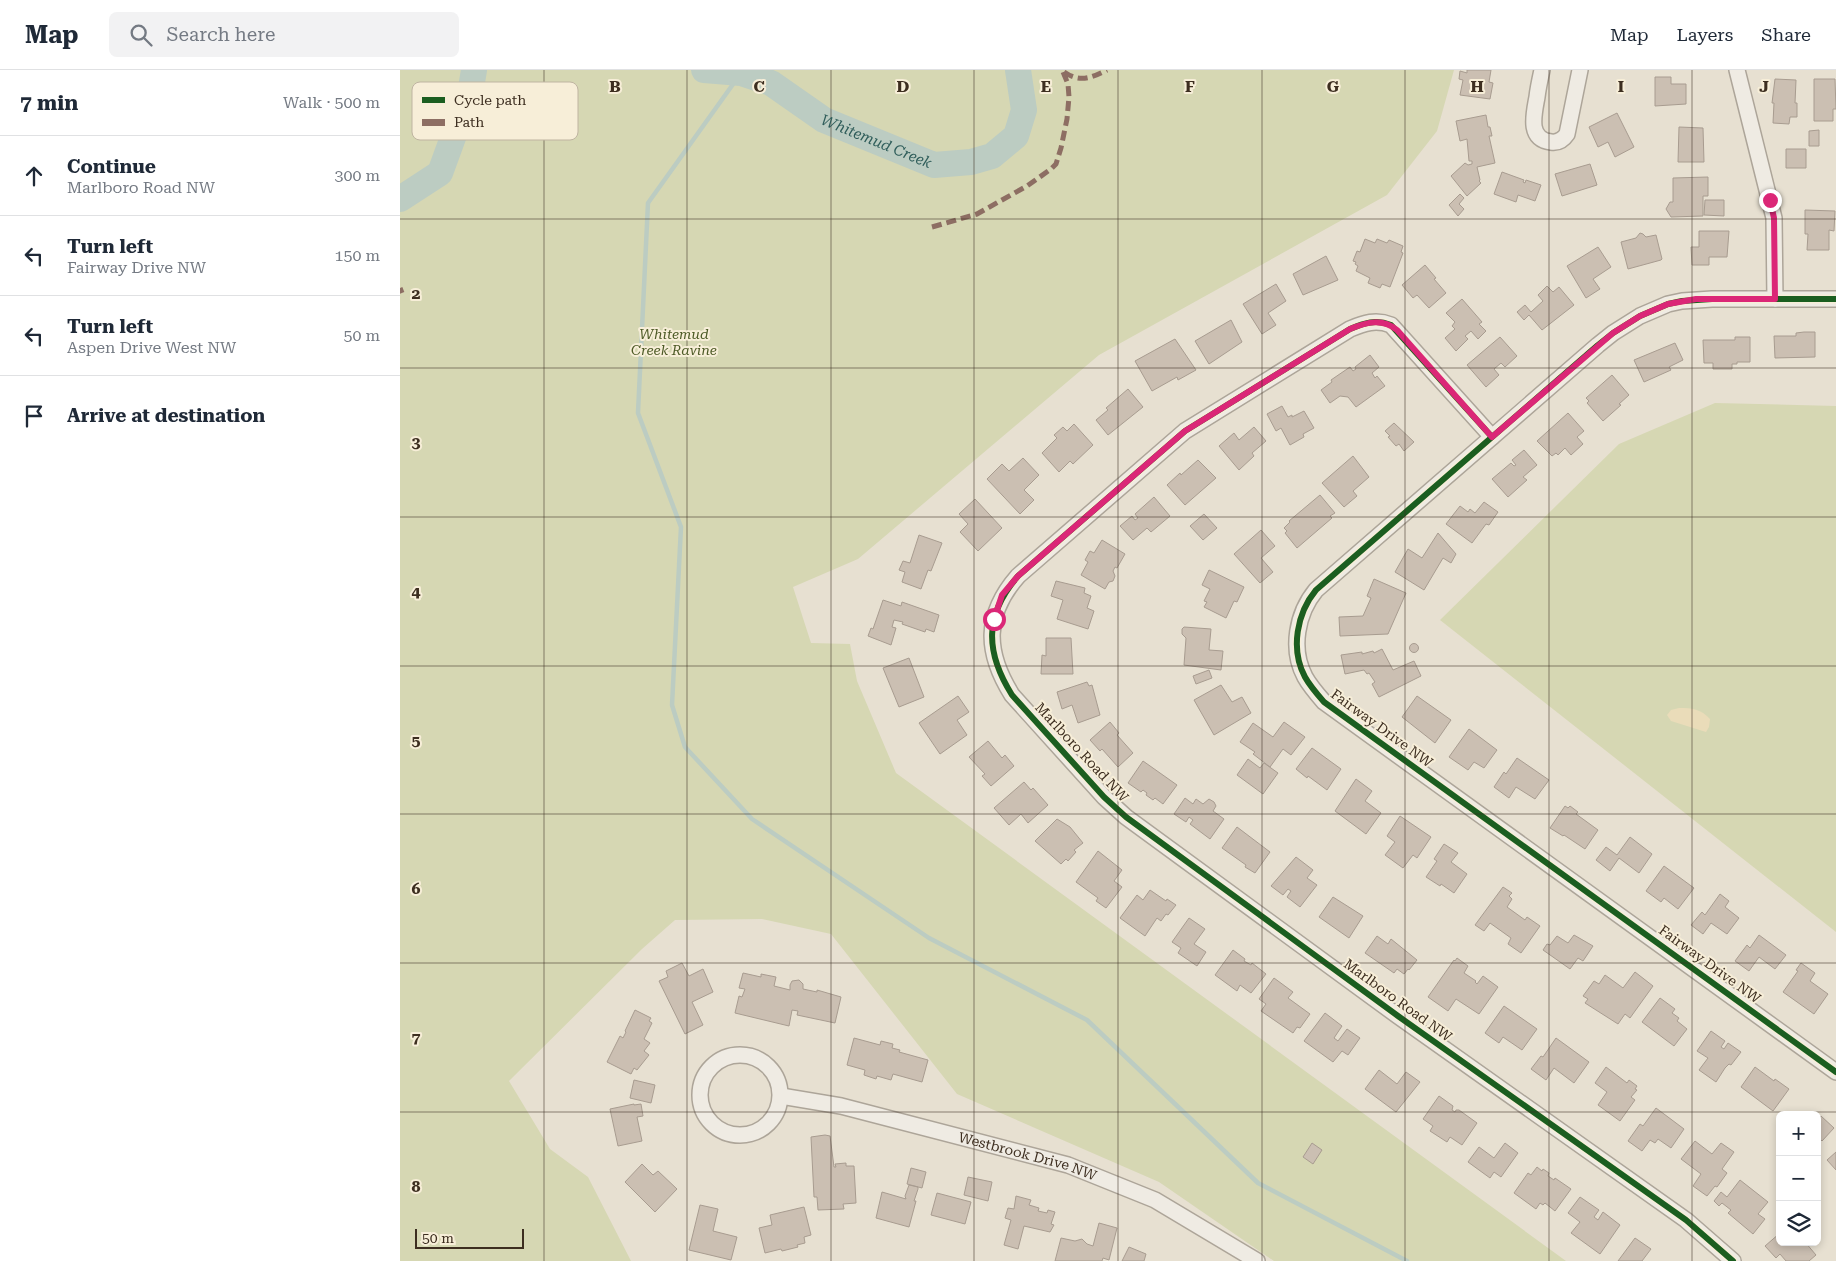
<!DOCTYPE html>
<html lang="en">
<head>
<meta charset="utf-8">
<style>
	:root { --surface:#fff; --page:#f2f2f3; --text:#1f2937; --muted:#747a83; --line:#e0e1e3 }
	body { margin:0; font-family:"Roboto Serif",serif; background:var(--page); color:var(--text) }
	.controls { position:absolute; right:15px; bottom:15px; display:grid; overflow:hidden; border-radius:8px; box-shadow:0 2px 8px #0003 }
	.controls button { width:45px; height:45px; display:grid; place-items:center; padding:0; border:0; border-bottom:1px solid var(--line); background:var(--surface); color:var(--text); font:25px sans-serif }
	.scale { position:absolute; left:15px; bottom:12px; width:109px; box-sizing:border-box; padding-left:5px; border:2px solid #3d2e20; border-top:0; font-size:14px; line-height:18px; white-space:nowrap; color:#3d2e20; -webkit-text-stroke:4px #f7eed8; paint-order:stroke }
	.stop { position:absolute; width:15px; height:15px; margin:-11px; border:4px solid #db2777; border-radius:50%; background:#fff }
	.stop.end { background:#db2777; border-color:#fff; box-shadow:0 1px 5px #0008 }
	.list { margin:0; padding:0; list-style:none }
	h2 { display:flex; justify-content:space-between; align-items:center; height:65px; margin:0; padding:0 20px; font-size:21px }
	h2 small { font-size:16px; font-weight:400; color:var(--muted) }
	.list li { display:grid; grid-template-columns:32px 1fr auto; gap:15px; align-items:center; box-sizing:border-box; height:80px; padding:0 20px; border-top:1px solid var(--line) }
	.list b { display:block; font-size:19px; white-space:nowrap }
	.list p { margin:0; font-size:16px; white-space:nowrap; color:var(--muted) }
	.list em { font-size:16px; font-style:normal; color:var(--muted) }
	.icon { flex:none; width:28px; height:28px; fill:none; stroke:currentColor; stroke-width:2; stroke-linecap:round; stroke-linejoin:round }
	.map { position:relative; flex:none; width:1436px; height:1191px; overflow:hidden }
	header { display:flex; align-items:center; gap:30px; box-sizing:border-box; height:70px; padding:0 25px; background:var(--surface); border-bottom:1px solid var(--line) }
	header strong { font-size:24px }
	nav { display:flex; gap:28px; margin-inline-start:auto; font-size:18px }
	.search { width:350px; height:45px; background:var(--page); display:flex; align-items:center; gap:12px; box-sizing:border-box; padding:0 18px; border-radius:8px; color:var(--muted); font-size:19px }
	main { display:flex }
	aside { flex:1; background:var(--surface) }
	.map>svg:first-child { display:block }
	.green { fill:#d6d7b3 }
	.sand { fill:#eadcb9 }
	.lines { fill:none; stroke-linecap:round; stroke-linejoin:round }
	.stream { stroke:#bcccc2; stroke-width:4.5 }
	.river { stroke:#bcccc2; stroke-width:26 }
	.building { fill:#cbbfb2; stroke:#a89c90 }
	.minor-casing { stroke:#ada599; stroke-width:18 }
	.minor { stroke:#efebe3; stroke-width:15 }
	.quiet { stroke:#8d6e63; stroke-width:5; stroke-dasharray:10 5; stroke-linecap:butt }
	.cycleway-casing { stroke:#f7eed8; stroke-width:9 }
	.cycleway { stroke:#1b5e20; stroke-width:6 }
	.route { stroke:#db2777; stroke-width:6 }
	.grid { fill:none; stroke:#3d2e20; stroke-width:1; stroke-opacity:0.55 }
	.labels { text-anchor:middle; dominant-baseline:central; stroke-width:4; stroke-linejoin:round; paint-order:stroke }
	.park-label { font-size:14px; font-style:italic; fill:#4d5a26; stroke:#f7eed8 }
	.street-label { font-size:14px; fill:#3d2e20; stroke:#f7eed8 }
	.water-label { font-size:15px; font-style:italic; fill:#2f5d5a; stroke:#f7eed8 }
	.key { fill:#f7eed8; stroke:#bfb4a1; stroke-width:1 }
	.key-label { font-size:14px; fill:#3d2e20 }
	.grid-label { font-size:16px; text-anchor:middle; font-weight:bold; fill:#3d2e20; stroke:#f7eed8; stroke-width:4; stroke-linejoin:round; paint-order:stroke }
</style>
</head>
<body>
<header>
<strong>Map</strong>
<div class="search"><svg class="icon" aria-label="search" viewBox="0 0 24 24"><circle cx="10" cy="10" r="6"/><path d="M15 15l6 6"/></svg>Search here</div>
<nav><a>Map</a><a>Layers</a><a>Share</a></nav>
</header>
<main>
<aside>
<h2>7 min<small>Walk · 500 m</small></h2>
<ul class="list">
<li><svg class="icon" aria-label="ahead" viewBox="0 0 24 24"><path d="M12 20V5M6 11l6-6 6 6"/></svg><div><b>Continue</b><p>Marlboro Road NW</p></div><em>300 m</em></li>
<li><svg class="icon" aria-label="left" viewBox="0 0 24 24"><path d="M17 20v-9H6M10 6l-5 5 5 5"/></svg><div><b>Turn left</b><p>Fairway Drive NW</p></div><em>150 m</em></li>
<li><svg class="icon" aria-label="left" viewBox="0 0 24 24"><path d="M17 20v-9H6M10 6l-5 5 5 5"/></svg><div><b>Turn left</b><p>Aspen Drive West NW</p></div><em>50 m</em></li>
<li><svg class="icon" aria-label="arrive" viewBox="0 0 24 24"><path d="M6 21V4h12l-3 4 3 4H6"/></svg><div><b>Arrive at destination</b></div></li>
</ul>
</aside>
<div class="map">
<svg width="1436" height="1191" viewBox="0 0 1436 1191">
	<rect width="100%" height="100%" fill="#e7e0d1"/>
	<path class="green" d="M0 0H1054L1037 61 987 125 699 285 458 489 393 517 411 573 450 574 457 611 496 703 1166 1191H874L759 1112 557 1024 431 864 362 849 275 850 242 879 109 1011 150 1079 188 1107 231 1191H0Z
		M1315 333 1436 336V862L1040 550 1219 374Z"/>
	<path class="sand" d="M1279 638C1292 638 1301 639 1310 649L1309 657 1306 662 1271 651 1267 645 1271 640Z"/>
	<g class="lines">
		<path class="stream" d="M341 3 248 133 238 343 281 457 272 635 285 677 352 749 529 868 687 950 858 1113 1007 1191"/>
		<g class="river">
			<path id="s1" d="M304 0 341 3 371 13 424 50 534 95 571 92 592 86 616 66 624 40 618 0"/>
			<path d="M0 129 40 103 71 18 74 0"/>
		</g>
	</g>
	<path class="building" d="M1067 0H1091L1089 12 1093 13 1090 29 1060 25 1063 10 1059 9 1060 1 1067 3Z
		M1255 7H1271V14H1286V34L1255 36Z
		M1375 9 1396 10 1395 33H1397V47H1390L1389 54 1373 53 1374 33H1372Z
		M1414 9H1435L1436 39H1433V51H1414Z
		M1217 43 1234 77 1215 87 1208 72 1198 77 1189 57Z
		M1086 45 1088 57H1090L1092 66H1089L1095 93 1077 97 1080 110 1079 111 1081 113 1067 126 1051 106 1065 93 1068 95 1072 94V91H1069L1067 69 1060 71 1056 51Z
		M1279 57 1303 58 1304 92H1278Z
		M1419 60V76H1409V61Z
		M1386 79H1406V98H1386Z
		M1190 94 1197 115 1162 126 1155 104Z
		M1102 102 1124 110 1123 112 1125 113 1126 110 1141 115 1135 131 1118 125 1116 132 1094 124Z
		M1308 107V126H1303V146L1271 147 1266 139 1270 132H1273V108Z
		M1060 124 1064 128 1059 134 1064 139 1058 146 1049 135Z
		M1305 130H1324V146L1304 145Z
		M1405 140 1435 141 1434 161 1429 160V180H1407L1408 164H1405Z
		M1299 161H1329L1327 187H1309V195H1292L1291 177H1299Z
		M1240 163 1243 164 1246 167 1256 165 1262 189 1261 190 1228 199 1221 172 1236 168Z
		M965 169 975 173 977 169 987 173 989 170 1003 176 1001 182 1003 183 990 217 982 214 980 218 968 213 970 208 956 201 958 196 955 194 956 192 953 191 957 181 960 182Z
		M1198 177 1211 197 1193 209 1200 219 1186 228 1167 196Z
		M926 186 938 210 903 225 893 204Z
		M1025 195 1036 208 1034 209 1046 223 1029 238 1017 225 1013 228 1002 215Z
		M876 214 886 231 868 243 876 255 862 264 843 234Z
		M1147 216 1153 222 1159 217 1174 235 1142 260 1129 245 1124 250 1117 242 1125 235 1131 242 1143 231 1138 225Z
		M1062 229 1082 252 1079 254 1086 261 1078 269 1071 261 1065 266 1068 269 1056 281 1045 268 1055 259 1052 256 1055 252 1046 243Z
		M831 250 842 272 809 294 795 271Z
		M1404 262H1415V287L1375 288 1374 266H1396V263Z
		M1100 267 1117 286 1105 297 1101 293 1094 299 1099 305 1086 317 1067 295Z
		M1335 267H1350V292H1337V294H1332V299H1313V293H1304L1303 270H1335Z
		M775 269 796 300 778 310 777 307 752 321 735 291Z
		M1275 273 1283 290 1269 297 1271 300 1244 312 1234 290Z
		M970 285 979 297 972 303 975 308 977 306 985 316 956 337 948 327 940 326 930 333 921 320 932 312 931 310 950 297 953 301 956 299 955 297Z
		M1212 305 1229 325 1219 334 1221 335 1203 351 1187 333 1189 331 1186 328Z
		M728 319 743 337 708 365 696 350 708 340 706 338Z
		M882 336 888 347 892 345V347L904 341 914 358 903 364 904 367 890 375 881 358 876 361 867 344Z
		M1168 343 1184 361 1177 367 1183 374 1171 385 1165 378 1158 385 1156 383 1152 386 1137 371Z
		M994 353 1014 372 1004 381 999 374 996 376 988 367 990 366 985 361Z
		M674 354 693 375 673 394 670 391 659 402 642 383 657 368 654 365 663 357 667 361Z
		M854 357 866 371 852 383 854 386 839 400 819 376 834 363 839 370Z
		M1124 380 1137 395 1123 407 1127 410 1108 427 1092 409 1111 393 1114 396 1116 395 1112 390Z
		M953 386 969 407 953 421 957 426 944 437 922 413Z
		M623 388 639 405 624 420 634 430 620 444 587 409 602 394 609 401Z
		M798 390 816 408 785 435 767 415 780 403 781 405Z
		M920 425 935 443 930 446 932 448 897 478 885 463 887 461 884 458 890 452 889 451Z
		M754 427 770 446 751 462 747 458 733 470 720 456 732 446 735 450 738 448 735 444Z
		M575 429 602 458 578 481 560 462 568 454 559 444Z
		M1084 432 1098 442 1089 455 1086 454 1072 473 1046 454 1060 436 1068 442 1070 439 1075 443Z
		M804 444 817 458 803 470 790 456Z
		M861 460 875 476 861 488 873 502 860 513 834 484Z
		M1038 463 1056 484 1051 493 1043 488 1024 520 995 502 1008 479 1022 488Z
		M519 465 542 473 531 501 528 500 521 519 502 512 505 502 499 500 503 491 510 493Z
		M702 470 725 484 717 498 715 497 713 501 715 506 713 511 709 512 705 519 681 505 688 492 685 490 690 481 694 483Z
		M809 500 844 517 837 532 834 531 826 548 804 537 807 532 804 531 810 519 802 515Z
		M974 509 1006 523 988 564 940 566 939 547 963 546 971 528 967 526Z
		M656 511 685 518 684 523 691 526 687 538 694 541 688 559 657 549 663 530 651 526Z
		M483 530 501 536 502 532 539 545 534 562 526 559 525 562 502 554 503 552 494 550 492 557 496 558 491 575 468 566 471 558 473 559Z
		M784 557 811 559 809 580 823 581 821 600 784 595 786 568 782 564V559Z
		M646 568H671L673 604H641L642 585 646 586Z
		M1009.5 578a4.5 4.5 0 1 1 9 0a4.5 4.5 0 1 1-9 0Z
		M982 579 993 600 1014 591 1021 606 979 627 972 614 975 612 969 603 967 604 964 600 945 604 941 585 962 582V584L973 581 974 583Z
		M509 588 524 627 499 637 483 598Z
		M809 600 812 608 796 614 793 606Z
		M687 612 689 616 692 615 700 645 678 653 672 635 662 639 657 622Z
		M821 615 832 632 842 627 851 643 814 665 794 630Z
		M558 626 569 642 557 650 567 665 540 684 519 653Z
		M1017 626 1051 650 1035 673 1002 647Z
		M710 652 719 663 717 665 733 683 718 697 702 679 700 681 690 670Z
		M884 652 905 667 891 685 883 679 870 697 853 684 855 682 840 672 853 653 873 667Z
		M1069 659 1097 680 1084 698 1074 692 1068 700 1049 687Z
		M588 671 602 688 605 685 614 696 591 716 582 706 585 704 569 687Z
		M912 678 941 699 927 720 908 706 907 708 896 699Z
		M1117 688 1149 710 1135 729 1116 717 1109 728 1094 717 1104 702 1106 704Z
		M848 689 860 698 864 693 878 703 863 724 837 705Z
		M743 691 777 715 763 734 755 728 753 730 746 725 747 723 743 720 741 722 728 713Z
		M956 709 972 721 965 731 981 743 966 764 935 741Z
		M624 712 631 720 633 718 648 735 628 753 621 744 609 755 594 738Z
		M785 728 793 734 796 729 803 734 809 729 814 732 816 736 813 741 824 749 810 769 790 754 793 750 789 747 786 752 774 744Z
		M1165 736 1168 738 1170 736 1178 742 1176 744 1198 760 1185 779 1164 765 1163 766 1150 758Z
		M1000 746 1031 767 1017 788 1013 785 1003 798 985 785 995 772 987 766Z
		M657 749 670 757 683 773 674 780 676 782 668 791 666 789 661 794 635 771Z
		M837 757 870 782 855 803 845 797 846 795 822 778Z
		M1230 767 1252 784 1239 803 1219 788 1210 801 1196 790 1206 777 1217 785Z
		M1044 774 1058 783 1051 792 1067 804 1054 823 1041 814 1040 816 1026 807 1037 791 1034 789Z
		M698 781 722 800 714 811 722 817 706 838 696 831 698 828 676 812Z
		M896 787 913 800 907 808 917 815 900 837 887 827 891 821 888 819 883 825 871 816Z
		M1264 796 1294 818 1278 839 1264 828 1261 832 1246 821Z
		M1103 817 1112 823 1109 826 1112 829 1107 837 1125 850 1127 847 1140 856 1121 883 1108 874 1111 868 1090 853 1084 861 1075 855Z
		M750 820 766 831 767 829 776 835 768 845 766 844 761 851 757 848 745 866 720 848 737 825 743 830Z
		M1320 824 1329 831 1325 837 1339 848 1327 864 1311 853 1303 864 1291 855 1302 842 1305 845Z
		M933 827 963 846 949 868 919 847Z
		M789 848 805 859 794 874 806 882 797 896 778 883 781 878 772 872Z
		M1174 865 1193 876 1183 891 1178 888 1170 899 1143 880 1147 874 1150 875 1157 866 1168 873Z
		M1359 865 1386 885 1375 899 1359 887 1349 901 1335 891 1347 875 1350 878Z
		M977 866 988 874 991 869 1017 890 1009 900 1008 899 1004 904 997 899 994 903 965 883Z
		M833 880 845 889 844 891 851 895 852 893 866 904 851 923 840 915 837 921 815 905Z
		M1057 888 1068 896 1064 903 1076 911 1075 912 1077 914 1083 906 1098 917 1079 944 1056 929 1048 941 1028 927 1054 890 1055 891Z
		M282 893 289 906 303 899 313 922 292 932 303 955 285 964 259 911 268 907 266 901Z
		M1401 893 1415 903 1410 911 1428 924 1414 944 1383 922 1398 901 1396 900Z
		M1235 902 1253 916 1230 948 1225 944 1218 954 1185 933 1188 929 1183 926 1194 911 1199 914 1205 905 1223 918Z
		M343 903 361 907V904L376 907 374 916 390 920V915L392 911 399 910 403 914V919L417 922V920L441 927 435 953 397 945 398 941 392 940 389 956 335 943 339 926 342 927 345 919 339 918Z
		M874 908 893 922 888 928 910 944 900 958 897 957 893 963 861 941 866 934 859 929Z
		M1260 928 1275 939 1272 943 1279 948 1277 951 1287 959 1274 976 1242 952Z
		M1104 936 1137 959 1122 980 1103 967 1099 973 1085 963Z
		M235 940 251 948 249 951 252 953 244 969 250 973 244 981 249 985 237 1000 234 998 231 1004 207 992 220 966 223 968 226 962 225 961Z
		M925 943 942 956 934 968 938 971 947 959 960 968 948 985 942 981 933 992 904 971Z
		M1311 961 1325 971 1321 977 1324 979 1328 973 1341 982 1331 995 1329 994 1325 998 1316 1012 1299 1000 1308 988 1297 981Z
		M454 968 480 975 481 971 493 974 492 978 500 980 499 982 528 990 522 1012 493 1004 491 1010 477 1006 476 1009 464 1005 465 1000 447 995Z
		M1156 968 1189 992 1174 1013 1154 998 1146 1010 1131 999 1141 986 1143 987Z
		M1206 997 1227 1013 1229 1010 1237 1016 1235 1019 1237 1020 1231 1027 1235 1030 1220 1051 1198 1035 1207 1022 1195 1013Z
		M1355 997 1374 1011 1375 1009 1389 1019 1373 1041 1341 1017Z
		M979 1000 997 1014 1006 1002 1020 1012 996 1042 965 1019Z
		M234 1010 255 1015 251 1033 230 1028Z
		M1039 1026 1053 1036 1052 1040 1055 1042 1056 1040H1059L1077 1053 1062 1075 1050 1067 1047 1072 1030 1061 1033 1056 1023 1049Z
		M234 1034V1035L241 1034 243 1046 237 1047 242 1071 218 1076 210 1039Z
		M1256 1038 1284 1059 1271 1078 1258 1069 1255 1073 1250 1070 1242 1081 1228 1071 1240 1054 1243 1056Z
		M1421 1046 1434 1058 1422 1071 1420 1069 1417 1073V1050Z
		M425 1065 430 1066 434 1097H436L435 1094 446 1093V1096H454L456 1133 443 1134 444 1139 418 1140 417 1127H414L411 1067Z
		M1295 1071 1312 1084 1321 1073 1334 1082 1322 1099 1327 1103 1317 1117 1315 1116 1307 1126 1293 1116 1301 1104 1281 1089Z
		M912 1073 922 1080 913 1094 903 1087Z
		M1105 1073 1118 1083 1101 1107 1094 1102 1090 1108 1068 1092 1079 1077 1094 1088Z
		M1436 1082V1100L1427 1090Z
		M242 1094 253 1105 258 1101 277 1119 255 1142 225 1112Z
		M1137 1097 1142 1101 1143 1099 1149 1103 1148 1106 1154 1110 1155 1108 1171 1119 1155 1141 1145 1133 1143 1135 1140 1133 1136 1139 1114 1123 1128 1103 1131 1105Z
		M511 1098 526 1102 522 1118 507 1114Z
		M568 1107 592 1112 588 1131 564 1125Z
		M1340 1110 1368 1132 1358 1144 1365 1149 1353 1164 1328 1143 1331 1140 1322 1133 1319 1136 1314 1131 1321 1122 1327 1127Z
		M509 1115 518 1117V1119L514 1131H516L509 1157 476 1148 482 1122 506 1129 505 1126Z
		M537 1123 571 1132 565 1154 531 1145Z
		M616 1126 631 1130 629 1135 639 1138 638 1141 647 1143 648 1140 655 1142 651 1154 654 1155 650 1162 624 1156 618 1179 604 1175 611 1150 605 1148 608 1138 614 1139Z
		M1180 1127 1199 1140 1194 1147 1198 1150 1203 1142 1220 1155 1200 1184 1171 1163 1180 1152 1168 1143Z
		M300 1135 318 1139 313 1161 337 1167 331 1190 289 1180Z
		M404 1137 411 1165 404 1167 405 1173 397 1175 398 1177 382 1181 381 1179 365 1183 359 1158 372 1155 370 1145Z
		M699 1153 717 1158 709 1190 703 1188 702 1191H655L661 1168 675 1171 682 1169 687 1174 693 1176Z
		M1380 1163V1172H1405L1416 1185 1409 1191H1386L1380 1184 1376 1188 1365 1176Z
		M1235 1168 1251 1179 1242 1191H1218Z
		M729 1177 746 1184 744 1191H722Z"/>
	<g class="lines">
		<g class="minor-casing">
			<g id="minor">
				<path d="M1142 0C1140 9 1138 18 1137 27 1134 44 1127 69 1151 72 1158 73 1163 70 1167 64L1180 0"/>
				<path d="M1337 0 1374 148 1375 229"/>
				<path d="M1436 229H1312L1282 231 1268 234 1240 246 1213 263 1198 275 916 520C897 543 890 579 905 607 910 616 917 624 924 632L1436 1002"/>
				<path d="M1092 367 991 255C976 249 964 253 950 259L785 361 618 506C584 545 585 582 612 625L704 727 726 747 998 946 1286 1150 1333 1191"/>
				<circle cx="340" cy="1025" r="40"/>
				<path id="s2" d="M381 1026 441 1036 668 1095 755 1130 857 1191"/>
			</g>
		</g>
		<use href="#minor" class="minor"/>
		<path class="quiet" d="M664 2C680 13 691 8 707 0
			M532 157 577 144 627 116 651 99 656 94 661 78 667 49 669 27 668 14 663 2
			M0 218 2 223"/>
		<g class="cycleway-casing">
			<path id="cycleway" d="M1436 229H1312L1282 231 1268 234 1240 246 1213 263 1198 275 916 520C897 543 890 579 905 607 910 616 917 624 924 632L1436 1002
				M1092 367 991 255C976 249 964 253 950 259L785 361 618 506C584 545 585 582 612 625L704 727 726 747 998 946 1286 1150 1333 1191"/>
		</g>
		<use href="#cycleway" class="cycleway"/>
	</g>
	<g class="lines">
		<path class="route" d="M594 549 602 525 618 506 785 361 950 259C967 252 982 248 997 260L1092 367 1213 263 1240 246 1268 234 1296 229H1375L1374 148 1370 130"/>
	</g>
	<path class="grid" d="M144 0V1191M287 0V1191M431 0V1191M574 0V1191M718 0V1191M862 0V1191M1005 0V1191M1149 0V1191M1292 0V1191M0 149H1436M0 298H1436M0 447H1436M0 596H1436M0 744H1436M0 893H1436M0 1042H1436"/>
	<g class="labels">
		<g class="park-label">
			<text x="274" y="264">Whitemud<tspan x="274" dy="16">Creek Ravine</tspan></text>
		</g>
		<g class="street-label">
			<text transform="translate(982 658) rotate(36)">Fairway Drive NW</text>
			<text transform="translate(682 682) rotate(47)">Marlboro Road NW</text>
			<text transform="translate(1310 894) rotate(36)">Fairway Drive NW</text>
			<text transform="translate(998 930) rotate(36)">Marlboro Road NW</text>
			<text stroke="none"><textPath href="#s2" startOffset="254">Westbrook Drive NW</textPath></text>
		</g>
		<g class="water-label">
			<text stroke="none"><textPath href="#s1" startOffset="190">Whitemud Creek</textPath></text>
		</g>
	</g>
	<rect x="12" y="12" width="166" height="58" rx="8" class="key"/>
	<rect x="22" y="27" width="23" height="6" fill="#1b5e20"/>
	<rect x="22" y="49" width="23" height="7" fill="#8d6e63"/>
	<g class="key-label">
		<text x="54" y="35">Cycle path</text>
		<text x="54" y="57">Path</text>
	</g>
	<g class="grid-label">
		<text x="215" y="22">B</text>
		<text x="359" y="22">C</text>
		<text x="503" y="22">D</text>
		<text x="646" y="22">E</text>
		<text x="790" y="22">F</text>
		<text x="933" y="22">G</text>
		<text x="1077" y="22">H</text>
		<text x="1221" y="22">I</text>
		<text x="1364" y="22">J</text>
		<text x="16" y="229">2</text>
		<text x="16" y="378">3</text>
		<text x="16" y="527">4</text>
		<text x="16" y="676">5</text>
		<text x="16" y="824">6</text>
		<text x="16" y="973">7</text>
		<text x="16" y="1122">8</text>
	</g>
</svg>
<div class="controls">
<button>+</button>
<button>−</button>
<button><svg class="icon" aria-label="layers" viewBox="0 0 24 24"><path d="M12 4l9 5-9 5-9-5zM3 14l9 5 9-5"/></svg></button>
</div>
<div class="scale">50 m</div>
<div class="stop" style="left:594px;top:549px"></div>
<div class="stop end" style="left:1370px;top:130px"></div>
</div>
</main>
</body>
</html>
